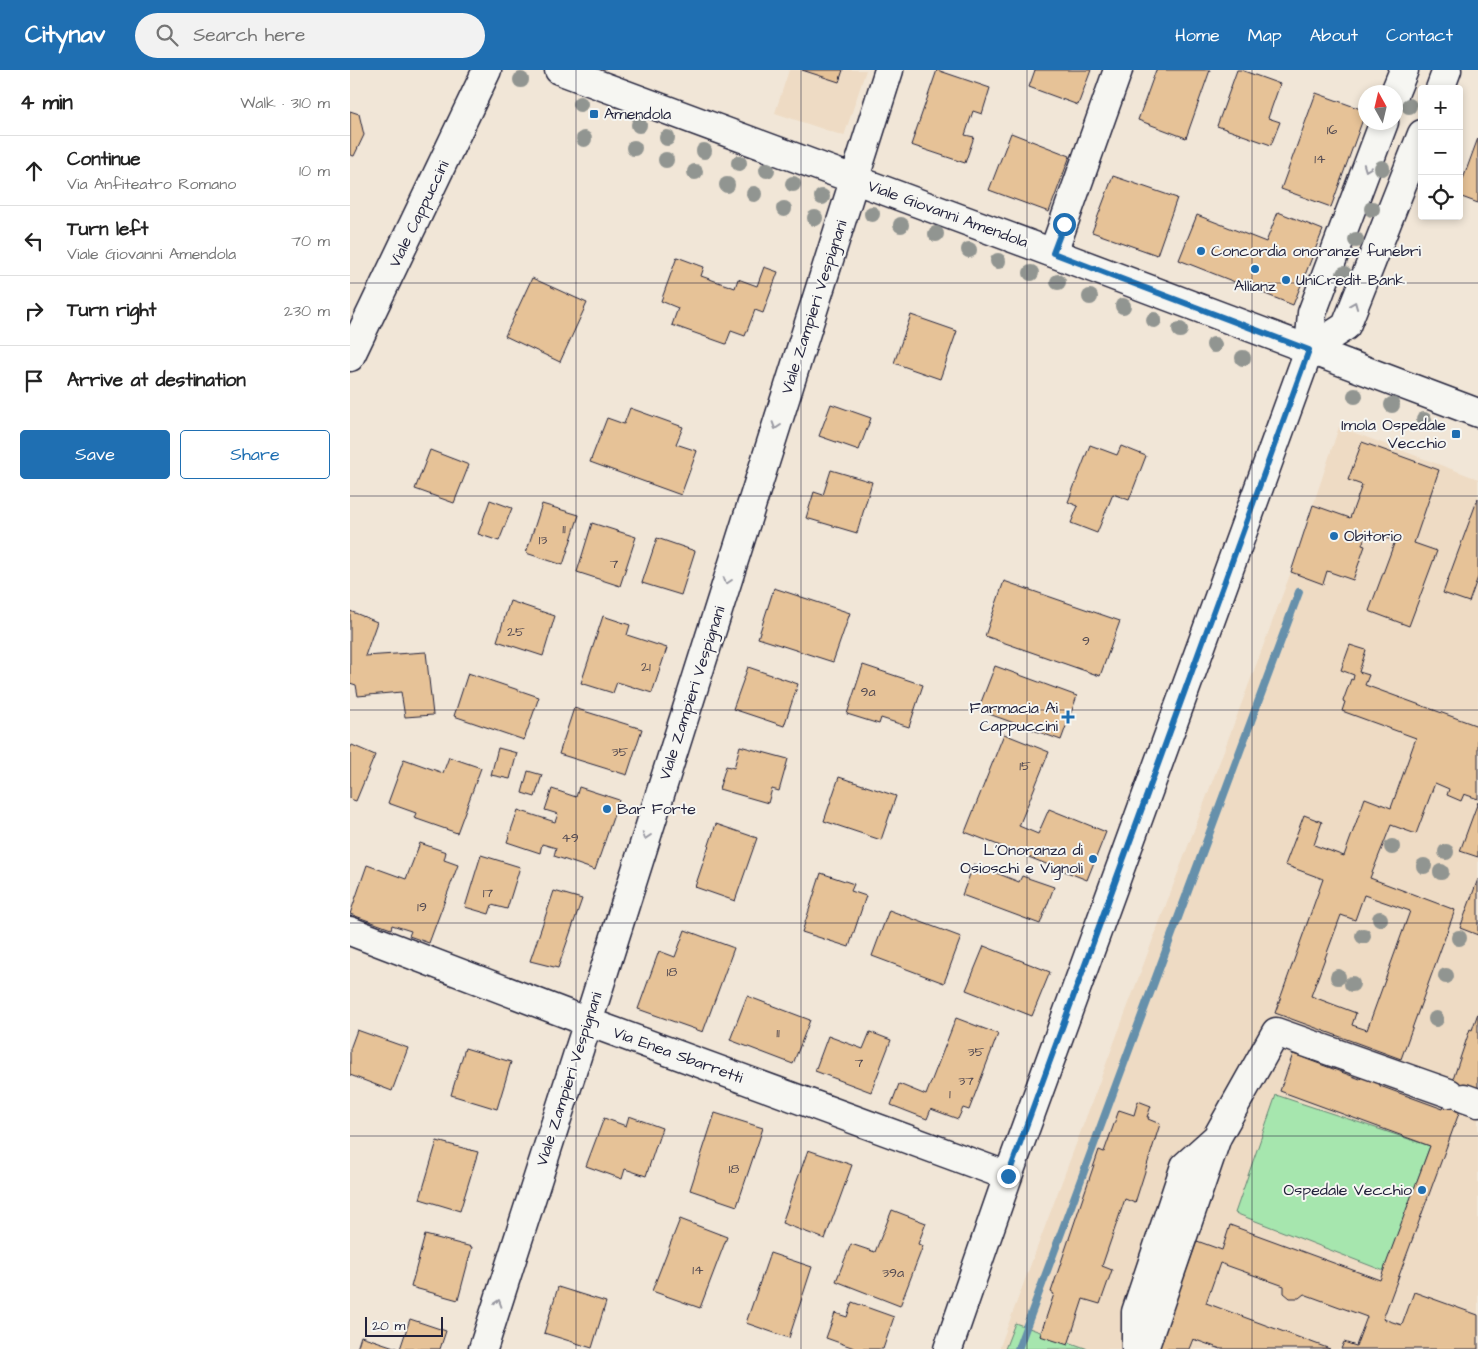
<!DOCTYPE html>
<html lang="en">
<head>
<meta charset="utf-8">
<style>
	:root { --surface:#fff; --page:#f2f2f2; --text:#222; --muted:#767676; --line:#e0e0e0; --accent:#1f6fb2 }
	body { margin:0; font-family:"Architects Daughter",sans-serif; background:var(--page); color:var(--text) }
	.controls { position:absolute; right:15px; top:15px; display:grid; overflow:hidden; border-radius:5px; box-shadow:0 2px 8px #0003 }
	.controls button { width:45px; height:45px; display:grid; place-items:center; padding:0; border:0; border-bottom:1px solid var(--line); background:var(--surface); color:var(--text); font:25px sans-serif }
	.compass { position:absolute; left:1008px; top:15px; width:45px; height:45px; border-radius:50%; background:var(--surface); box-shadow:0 2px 8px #0003; rotate:352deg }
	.scale { position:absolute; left:15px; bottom:12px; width:78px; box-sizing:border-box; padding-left:5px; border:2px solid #22223b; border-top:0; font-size:14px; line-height:18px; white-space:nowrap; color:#22223b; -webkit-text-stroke:4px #f6f6f2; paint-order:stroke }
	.stop { position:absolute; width:15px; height:15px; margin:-11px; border:4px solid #1f6fb2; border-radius:50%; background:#fff }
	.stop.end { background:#1f6fb2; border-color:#fff; box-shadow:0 1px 5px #0008 }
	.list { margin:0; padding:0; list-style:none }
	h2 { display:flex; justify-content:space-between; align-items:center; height:65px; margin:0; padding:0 20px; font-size:21px }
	h2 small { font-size:16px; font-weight:400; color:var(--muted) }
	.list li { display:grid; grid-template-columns:32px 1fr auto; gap:15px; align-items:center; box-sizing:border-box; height:70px; padding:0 20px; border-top:1px solid var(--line) }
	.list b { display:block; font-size:19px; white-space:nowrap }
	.list p { margin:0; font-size:16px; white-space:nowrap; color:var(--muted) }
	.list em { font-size:16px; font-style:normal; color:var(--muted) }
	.actions { display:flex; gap:10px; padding:15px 20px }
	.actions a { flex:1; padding:11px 0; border:1px solid var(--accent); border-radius:5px; text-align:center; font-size:18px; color:var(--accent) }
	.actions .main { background:var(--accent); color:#fff }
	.icon { flex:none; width:28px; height:28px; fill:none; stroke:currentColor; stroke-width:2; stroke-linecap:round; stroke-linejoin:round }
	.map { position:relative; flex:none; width:1128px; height:1279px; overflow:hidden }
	header { display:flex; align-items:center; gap:30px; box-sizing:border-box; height:70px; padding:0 25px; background:var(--accent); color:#fff }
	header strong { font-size:24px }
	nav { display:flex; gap:28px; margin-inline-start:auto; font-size:18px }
	.search { width:350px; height:45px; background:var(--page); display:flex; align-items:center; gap:12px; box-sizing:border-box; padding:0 18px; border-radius:28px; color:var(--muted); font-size:19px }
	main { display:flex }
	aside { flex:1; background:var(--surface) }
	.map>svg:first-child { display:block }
	.built { fill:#eedbc4 }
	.green { fill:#a6e6ae; stroke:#648474 }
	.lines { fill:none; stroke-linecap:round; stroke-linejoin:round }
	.stream { stroke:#6690ab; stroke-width:8 }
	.building { fill:#e6c297; stroke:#22223b; fill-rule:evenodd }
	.minor-casing { stroke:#22223b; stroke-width:31 }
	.minor { stroke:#f6f6f2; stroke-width:28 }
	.tree { fill:#919591 }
	.oneway { stroke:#9797a0 }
	.route { stroke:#1f6fb2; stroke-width:6 }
	.grid { fill:none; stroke:#22223b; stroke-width:1; stroke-opacity:0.55 }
	.poi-dot { fill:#1f6fb2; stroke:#f6f6f2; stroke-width:2 }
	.labels { text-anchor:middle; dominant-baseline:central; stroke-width:4; stroke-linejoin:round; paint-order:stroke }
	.number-label { font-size:14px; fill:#534a52 }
	.poi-label { font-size:16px; fill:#22223b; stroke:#f6f6f2; text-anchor:start }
	.street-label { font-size:16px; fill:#22223b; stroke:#f6f6f2 }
</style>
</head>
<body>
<header>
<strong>Citynav</strong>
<div class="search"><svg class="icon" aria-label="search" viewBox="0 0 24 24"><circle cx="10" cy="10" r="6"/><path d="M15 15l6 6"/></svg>Search here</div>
<nav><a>Home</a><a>Map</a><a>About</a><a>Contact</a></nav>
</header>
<main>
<aside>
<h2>4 min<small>Walk · 310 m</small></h2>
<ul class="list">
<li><svg class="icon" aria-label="ahead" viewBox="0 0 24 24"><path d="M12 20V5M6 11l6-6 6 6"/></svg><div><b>Continue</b><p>Via Anfiteatro Romano</p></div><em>10 m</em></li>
<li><svg class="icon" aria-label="left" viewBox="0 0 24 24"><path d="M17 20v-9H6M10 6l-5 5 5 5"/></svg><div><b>Turn left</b><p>Viale Giovanni Amendola</p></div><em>70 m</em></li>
<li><svg class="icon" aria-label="right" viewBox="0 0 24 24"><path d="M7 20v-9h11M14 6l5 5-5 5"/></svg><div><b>Turn right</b></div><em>230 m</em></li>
<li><svg class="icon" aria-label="arrive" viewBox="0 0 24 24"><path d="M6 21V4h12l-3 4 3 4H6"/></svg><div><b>Arrive at destination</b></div></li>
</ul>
<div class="actions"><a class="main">Save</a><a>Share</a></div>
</aside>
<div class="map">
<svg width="1128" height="1279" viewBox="0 0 1128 1279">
	<rect width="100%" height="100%" fill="#f1e6d7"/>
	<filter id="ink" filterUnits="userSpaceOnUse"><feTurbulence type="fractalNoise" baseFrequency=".02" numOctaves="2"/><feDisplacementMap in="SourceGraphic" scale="10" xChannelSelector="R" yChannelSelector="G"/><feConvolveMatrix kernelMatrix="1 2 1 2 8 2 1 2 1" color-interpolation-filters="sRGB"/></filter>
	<g filter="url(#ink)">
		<path class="built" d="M439 0H516L494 66 425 43Z
			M989 357 1128 409V1279H649L941 502Z"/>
		<path class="green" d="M926 1025 1080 1076 1034 1201 885 1143Z
			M665 1253 738 1279H655Z"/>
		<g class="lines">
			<path class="stream" d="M668 1279 949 522"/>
		</g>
		<path class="building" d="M452 0H493L489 12Z
			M587 0 640 18 632 44 623 41 615 65 624 67 615 93 561 75Z
			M685 0H741L728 35 679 17Z
			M806 0H860L836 68 788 50Z
			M887 0H891L930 14 918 48 930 52 921 75 867 56Z
			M966 23 1016 41 981 137 931 119Z
			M0 41 9 44 14 65 4 86 0 85Z
			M661 63 720 86 699 142 639 120Z
			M1128 68V133L1109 126V120Z
			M763 106 827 128 807 185 742 162Z
			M928 142 973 160 943 235 829 190 847 145 916 172Z
			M327 187 354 197 351 206 385 218 388 209 407 216 414 197 428 202 413 243 405 240 395 266 381 261 376 274 322 255 328 238 311 231Z
			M182 208 237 233 210 292 155 266Z
			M561 245 607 261 590 309 544 293Z
			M481 334 521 348 509 380 469 366Z
			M280 338 333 357 326 374 347 381 331 425 240 392 257 348 274 354Z
			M1012 372 1089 400 1064 473 1087 481 1059 556 1019 541 1045 471 1017 461 1012 475 1015 476 1003 510 977 501 973 514 941 502 963 435 1000 448 1012 415 998 410Z
			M740 375 767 385 771 376 796 386 779 430 763 424 747 463 721 453 728 436 718 432Z
			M80 380 119 395 104 433 65 419Z
			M481 400 522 412 507 463 456 448 464 422 473 425Z
			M1128 428V507L1119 532 1093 523Z
			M140 430 162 438 149 471 128 464Z
			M192 434 229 445 213 495 176 483Z
			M242 453 286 467 270 516 227 502Z
			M307 468 345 481 331 525 292 513Z
			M654 511 770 551 750 606 635 566Z
			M424 518 500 543 483 592 408 568Z
			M160 531 205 546 193 586 147 571Z
			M0 541 27 552 15 586 76 582 83 645 55 647 51 622 8 626 6 615 0 613Z
			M253 546 280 555 277 565 317 578 302 623 267 612 263 623 231 613Z
			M1000 575 1016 580 1009 602 1019 605 1015 615 1128 656V729L1114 724 1111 731 1097 725 1099 719 1085 713 1066 764 1041 755 1020 808 1105 840 1051 989 925 943 973 809 935 795 954 745 972 752 964 775 994 786 1015 728 1041 738 1066 668 992 641 995 632 993 631 1001 609 1003 610 1004 605 991 600ZM1014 825 1060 841 1017 960 1002 955 1006 943 961 926 991 845 1005 850Z
			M513 595 573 615 559 657 531 648 529 654 497 644Z
			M645 596 727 626 711 670 628 640Z
			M398 597 448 614 434 656 383 639Z
			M118 603 189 627 174 670 104 646Z
			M224 638 292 659 277 705 209 684Z
			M654 664 699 682 669 756 688 764 699 739 756 762 737 810 615 762Z
			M2 675 25 685 6 731 0 729V679Z
			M390 676 438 689 429 721 422 719 418 733 369 719 376 696 384 698Z
			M148 678 167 683 160 709 141 705Z
			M99 687 131 698 107 763 64 748 66 743 38 733 54 689 93 703Z
			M178 701 192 705 185 727 172 723Z
			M489 707 546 726 531 770 474 751Z
			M229 717 269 730 245 800 204 786 206 778 192 774 190 783 157 772 168 740 205 752 208 744 195 740 202 719 226 727Z
			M1128 732V787L1110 781Z
			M366 754 407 768 385 831 345 817Z
			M70 773 96 782 94 790 108 795 79 873 59 866 61 861 42 855 41 859 0 844 17 795 56 809Z
			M131 785 170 797 157 839 142 835 139 844 115 837Z
			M624 794 669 812 672 806 704 817 690 854 612 825Z
			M471 803 504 814 501 821 516 826 499 877 452 862Z
			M1128 809V865L1110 858Z
			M204 821 232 829 208 898 180 891Z
			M539 840 611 867 594 913 522 886Z
			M335 860 384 878 353 962 288 939 309 881 325 887Z
			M634 876 700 902 682 946 616 920Z
			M397 926 460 950 443 994 380 970Z
			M1128 943V1020L1119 1016 1033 1249 1052 1255 1064 1222 1128 1245V1279H991L994 1272 1006 1276 1017 1247 954 1224 949 1228H940L934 1223V1216L870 1193 856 1233 980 1279H871L843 1269 839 1279H808L847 1171 872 1180 880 1155 1030 1210 1080 1076 930 1021 943 984 1010 1009 1014 1005 1030 1013V1016L1093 1039 1120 959 1122 960Z
			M606 948 648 964 619 1040 613 1038 608 1049 581 1039 577 1049 541 1035 549 1014 576 1025Z
			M7 960 58 978 42 1021 0 1005V979Z
			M520 962 541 970 521 1022 465 1001 478 966 513 979Z
			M115 978 161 992 147 1039 101 1025Z
			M788 1031 801 1036 797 1047H799L798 1049 810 1054 785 1133 775 1129 752 1196 762 1200 750 1234 733 1229 718 1275 690 1266 704 1224 701 1222 749 1080 754 1082 769 1040 784 1045Z
			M365 1043 413 1058 387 1136 340 1120Z
			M279 1046 312 1058 296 1106 275 1099 272 1109 236 1096 254 1048 276 1056Z
			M87 1071 128 1082 110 1141 70 1129Z
			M458 1080 502 1095 475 1169 432 1153Z
			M542 1140 576 1153 568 1174 573 1176 550 1236 486 1211 501 1174 525 1182Z
			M330 1149 377 1167 350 1238 302 1221Z
			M75 1165 122 1177 108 1230 61 1217Z
			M420 1183 462 1197 439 1268 396 1253Z
			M208 1217 256 1232 242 1278 194 1263Z
			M502 1232 544 1247 533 1279H507L476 1268 485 1243 497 1247Z
			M60 1249 96 1261 90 1279H7L11 1266 50 1279Z"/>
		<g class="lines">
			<g class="minor-casing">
				<path id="minor" d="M209 0 703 183 1128 343
					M1090 19 1097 0
					M1045 22 1054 0
					M703 183 768 0
					M959 280 996 256 1072 64
					M0 287 137 0
					M0 861 238 952 658 1106
					M1114 1028 1128 1033
					M133 1279 238 952 539 0
					M598 1279 658 1106 959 280 962 243 1034 52
					M786 1279V1242L835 1096 865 1069
					M794 1279 867 1067 926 962 1099 1023"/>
			</g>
			<use href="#minor" class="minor"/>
		</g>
		<g class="tree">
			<circle cx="171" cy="10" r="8"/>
			<circle cx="230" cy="34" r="8"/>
			<circle cx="1059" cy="36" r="8"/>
			<circle cx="289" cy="55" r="8"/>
			<circle cx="317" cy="68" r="8"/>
			<circle cx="234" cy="69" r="8"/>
			<circle cx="284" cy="78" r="8"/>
			<circle cx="354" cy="81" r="8"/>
			<circle cx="316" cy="90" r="8"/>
			<circle cx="389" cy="93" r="8"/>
			<circle cx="1032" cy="98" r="8"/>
			<circle cx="417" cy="100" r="8"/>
			<circle cx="345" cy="102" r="8"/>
			<circle cx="443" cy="114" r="8"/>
			<circle cx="377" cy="115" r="8"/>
			<circle cx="404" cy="124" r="8"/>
			<circle cx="472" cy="127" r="8"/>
			<circle cx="434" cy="139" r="8"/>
			<circle cx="1022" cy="139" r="8"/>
			<circle cx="522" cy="144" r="8"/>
			<circle cx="465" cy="148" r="8"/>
			<circle cx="551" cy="155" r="8"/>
			<circle cx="586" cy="164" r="8"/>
			<circle cx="1006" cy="170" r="8"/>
			<circle cx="619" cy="180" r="8"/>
			<circle cx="648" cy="191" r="8"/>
			<circle cx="681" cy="203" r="8"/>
			<circle cx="994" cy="204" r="8"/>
			<circle cx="708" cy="212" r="8"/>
			<circle cx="740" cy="227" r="8"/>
			<circle cx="773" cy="236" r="8"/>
			<circle cx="804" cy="250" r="8"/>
			<circle cx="830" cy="260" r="8"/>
			<circle cx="864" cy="275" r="8"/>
			<circle cx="893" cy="288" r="8"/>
			<circle cx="1005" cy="326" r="8"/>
			<circle cx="1042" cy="335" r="8"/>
			<circle cx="1074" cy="350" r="8"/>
			<circle cx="1042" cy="777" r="8"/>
			<circle cx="1096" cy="782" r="8"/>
			<circle cx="1074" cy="796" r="8"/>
			<circle cx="1091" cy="802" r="8"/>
			<circle cx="1030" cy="849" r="8"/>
			<circle cx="1013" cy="866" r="8"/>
			<circle cx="1109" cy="868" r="8"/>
			<circle cx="1096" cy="906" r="8"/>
			<circle cx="988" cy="907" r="8"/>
			<circle cx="1002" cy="914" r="8"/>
			<circle cx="1086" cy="949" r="8"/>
		</g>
		<defs><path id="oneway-chevron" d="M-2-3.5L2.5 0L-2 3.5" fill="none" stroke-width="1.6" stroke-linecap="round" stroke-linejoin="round" transform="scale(1.25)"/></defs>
		<g class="oneway">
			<use href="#oneway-chevron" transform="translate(1017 98) rotate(111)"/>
			<use href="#oneway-chevron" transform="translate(1004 235) rotate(-68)"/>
			<use href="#oneway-chevron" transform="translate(426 356) rotate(108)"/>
			<use href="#oneway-chevron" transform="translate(377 511) rotate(108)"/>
			<use href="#oneway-chevron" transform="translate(296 766) rotate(108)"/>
			<use href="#oneway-chevron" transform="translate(148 1233) rotate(-72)"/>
		</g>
	</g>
	<g class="lines" filter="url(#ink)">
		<path class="route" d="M658 1106 959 280 703 183 714 154"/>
	</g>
	<path class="grid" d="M226 0V1279M451 0V1279M677 0V1279M902 0V1279M0 213H1128M0 426H1128M0 640H1128M0 853H1128M0 1066H1128"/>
	<g class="poi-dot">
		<rect x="239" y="39" width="10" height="10" rx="2.5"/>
		<circle cx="851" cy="181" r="5"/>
		<circle cx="905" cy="199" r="5"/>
		<circle cx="936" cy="210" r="5"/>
		<rect x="1101" y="359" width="10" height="10" rx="2.5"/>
		<circle cx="984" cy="466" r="5"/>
		<path d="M715.5 639.5h5v5h5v5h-5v5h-5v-5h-5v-5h5z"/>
		<circle cx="257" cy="739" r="5"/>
		<circle cx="743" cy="789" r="5"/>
		<circle cx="1072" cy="1120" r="5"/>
	</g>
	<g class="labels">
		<g class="number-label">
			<text x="982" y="60">16</text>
			<text x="970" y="89">14</text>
			<text x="214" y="459">11</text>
			<text x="193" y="470">13</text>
			<text x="264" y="494">7</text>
			<text x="166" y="562">25</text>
			<text x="736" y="571">9</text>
			<text x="296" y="597">21</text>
			<text x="518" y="622">9a</text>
			<text x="270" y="682">35</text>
			<text x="675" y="696">15</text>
			<text x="220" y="768">49</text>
			<text x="138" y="823">17</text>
			<text x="72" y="837">19</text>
			<text x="322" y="902">18</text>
			<text x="428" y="963">11</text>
			<text x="626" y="982">35</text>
			<text x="509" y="993">7</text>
			<text x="616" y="1011">37</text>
			<text x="600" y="1024">1</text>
			<text x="384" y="1099">18</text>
			<text x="348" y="1200">14</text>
			<text x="543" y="1203">39a</text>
		</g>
		<g class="poi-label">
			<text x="254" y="44">Amendola</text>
			<text x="861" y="181">Concordia onoranze funebri</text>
			<text x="946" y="210">UniCredit Bank</text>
			<text x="905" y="216" text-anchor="middle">Allianz</text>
			<text x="1096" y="355" text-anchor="end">Imola Ospedale<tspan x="1096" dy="18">Vecchio</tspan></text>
			<text x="994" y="466">Obitorio</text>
			<text x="708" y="638" text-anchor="end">Farmacia Ai<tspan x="708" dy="18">Cappuccini</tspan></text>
			<text x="267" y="739">Bar Forte</text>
			<text x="733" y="780" text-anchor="end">L'Onoranza di<tspan x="733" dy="18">Osioschi e Vignoli</tspan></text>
			<text x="1062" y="1120" text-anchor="end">Ospedale Vecchio</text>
		</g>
		<g class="street-label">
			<text transform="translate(69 144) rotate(-64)">Viale Cappuccini</text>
			<text transform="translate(598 144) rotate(20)">Viale Giovanni Amendola</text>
			<text transform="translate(464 237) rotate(-72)">Viale Zampieri Vespignani</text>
			<text transform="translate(342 623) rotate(-72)">Viale Zampieri Vespignani</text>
			<text transform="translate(328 985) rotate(20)">Via Enea Sbarretti</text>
			<text transform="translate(219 1009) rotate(-72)">Viale Zampieri Vespignani</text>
		</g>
	</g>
</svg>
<div class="controls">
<button>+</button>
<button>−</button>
<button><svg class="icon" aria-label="locate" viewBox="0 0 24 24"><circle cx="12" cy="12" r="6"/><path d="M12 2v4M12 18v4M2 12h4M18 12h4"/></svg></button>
</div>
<svg class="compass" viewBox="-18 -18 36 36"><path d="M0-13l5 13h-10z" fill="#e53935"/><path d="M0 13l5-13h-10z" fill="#767676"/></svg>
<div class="scale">20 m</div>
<div class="stop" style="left:714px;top:154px"></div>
<div class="stop end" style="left:658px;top:1106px"></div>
</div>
</main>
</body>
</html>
